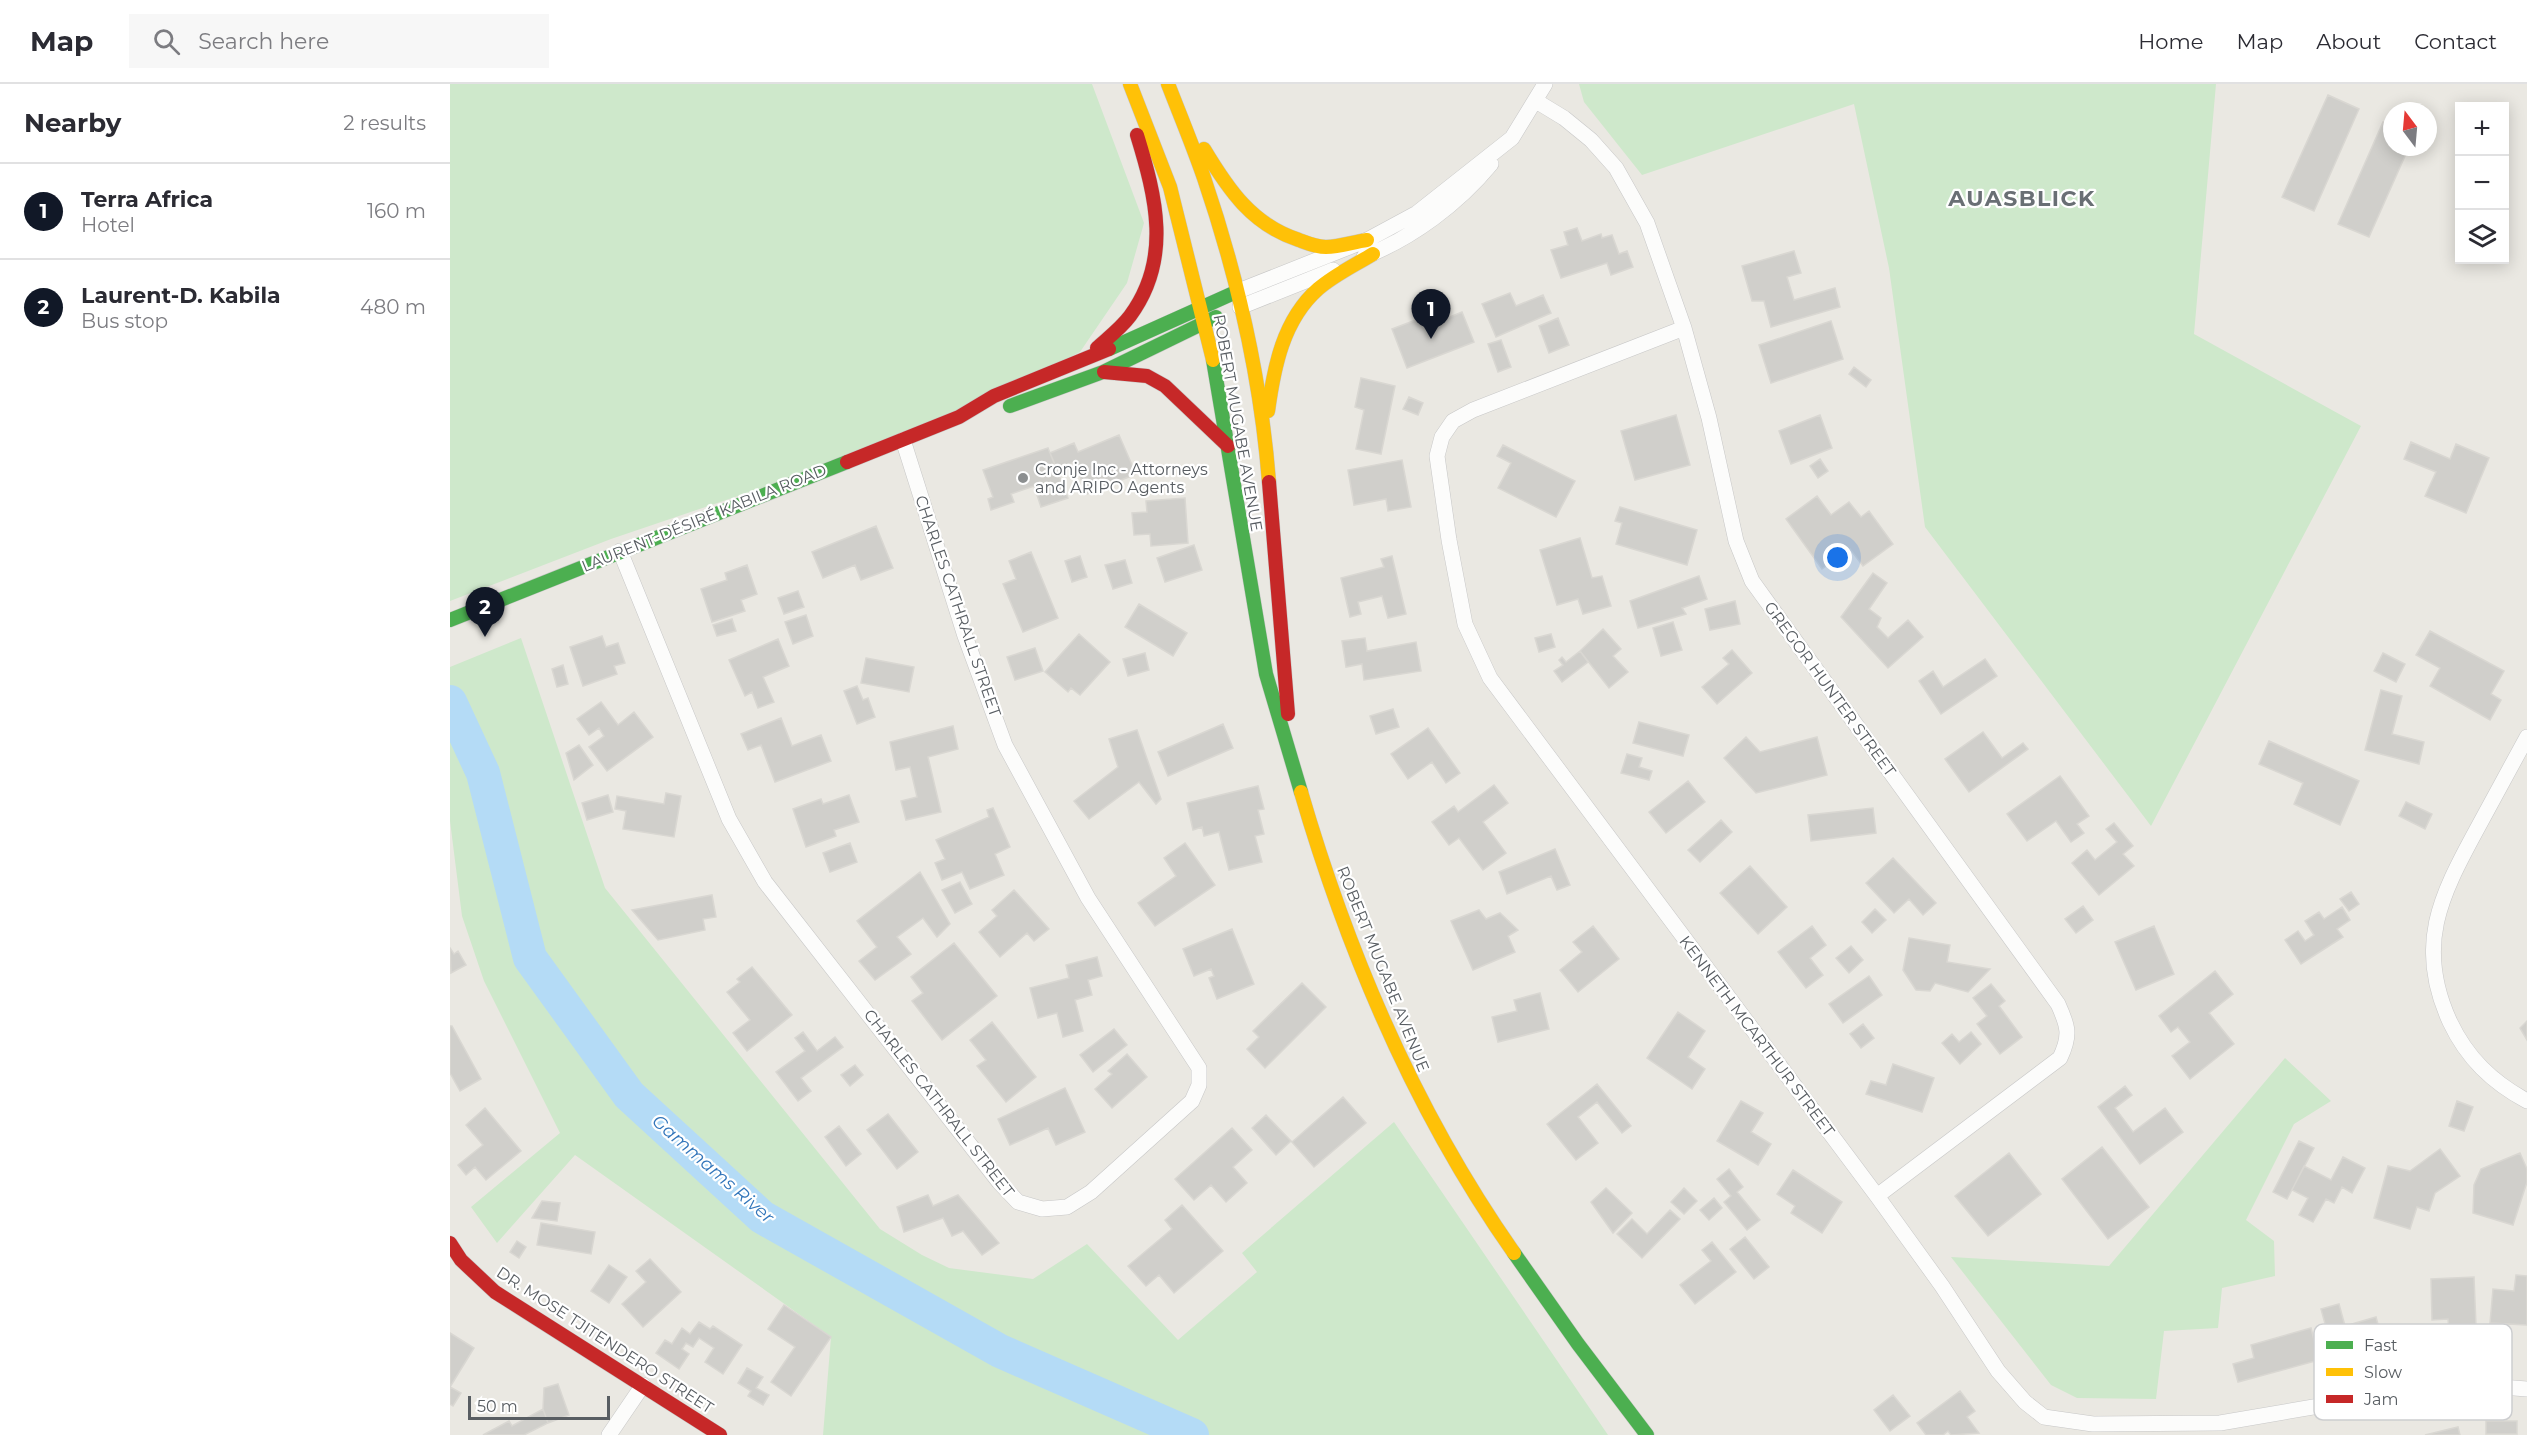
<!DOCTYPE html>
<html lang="en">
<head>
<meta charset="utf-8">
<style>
	:root { --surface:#fff; --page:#f7f7f7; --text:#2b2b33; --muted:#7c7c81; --line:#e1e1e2; --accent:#111827 }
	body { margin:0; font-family:Montserrat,sans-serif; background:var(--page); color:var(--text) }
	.controls { position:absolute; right:18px; top:18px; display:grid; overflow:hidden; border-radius:0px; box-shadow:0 3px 15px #0003 }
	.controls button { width:54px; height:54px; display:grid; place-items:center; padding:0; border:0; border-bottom:2px solid var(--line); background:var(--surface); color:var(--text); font:30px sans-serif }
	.compass { position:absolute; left:1933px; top:18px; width:54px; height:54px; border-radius:50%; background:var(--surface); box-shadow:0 3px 15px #0003; rotate:344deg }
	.scale { position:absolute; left:18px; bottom:15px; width:142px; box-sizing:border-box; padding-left:6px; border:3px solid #585d62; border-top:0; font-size:16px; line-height:21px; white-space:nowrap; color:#585d62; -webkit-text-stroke:4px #fff; paint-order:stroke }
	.you { position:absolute; left:1388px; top:474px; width:21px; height:21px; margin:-15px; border:4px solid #fff; border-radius:50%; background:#1a73e8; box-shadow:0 0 0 9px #1a73e833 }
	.badge { display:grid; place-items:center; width:39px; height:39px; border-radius:50%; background:var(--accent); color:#fff; font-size:20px; font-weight:700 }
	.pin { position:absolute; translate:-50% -50px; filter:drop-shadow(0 2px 3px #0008) }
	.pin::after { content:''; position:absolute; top:32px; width:21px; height:18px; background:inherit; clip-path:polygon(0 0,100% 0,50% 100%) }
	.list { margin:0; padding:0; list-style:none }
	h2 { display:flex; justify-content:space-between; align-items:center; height:78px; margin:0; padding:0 24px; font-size:26px }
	h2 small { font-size:20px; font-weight:400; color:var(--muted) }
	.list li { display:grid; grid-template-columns:39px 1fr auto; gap:18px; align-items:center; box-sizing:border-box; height:96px; padding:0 24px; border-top:2px solid var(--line) }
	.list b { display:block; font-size:22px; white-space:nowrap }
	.list p { margin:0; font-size:20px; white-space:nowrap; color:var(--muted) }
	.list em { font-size:20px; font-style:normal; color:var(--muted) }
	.icon { flex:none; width:33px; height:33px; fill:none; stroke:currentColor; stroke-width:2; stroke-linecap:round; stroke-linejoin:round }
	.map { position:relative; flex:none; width:2077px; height:1351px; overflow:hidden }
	header { display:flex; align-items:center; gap:36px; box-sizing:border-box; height:84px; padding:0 30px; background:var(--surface); border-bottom:2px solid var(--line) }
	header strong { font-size:28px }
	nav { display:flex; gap:33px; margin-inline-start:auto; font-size:21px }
	.search { width:420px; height:54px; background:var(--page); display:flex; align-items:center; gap:15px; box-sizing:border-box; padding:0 21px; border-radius:0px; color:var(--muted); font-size:22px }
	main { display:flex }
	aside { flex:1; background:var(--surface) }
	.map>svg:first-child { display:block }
	.green { fill:#cee8cb }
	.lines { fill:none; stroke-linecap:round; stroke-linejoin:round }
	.river { stroke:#b4dbf6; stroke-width:34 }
	.building { fill:#d0cfcb; stroke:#d9d7d2; stroke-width:1.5 }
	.street-casing { stroke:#c7c7c7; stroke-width:16 }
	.fast-casing { stroke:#c7c7c6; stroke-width:15 }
	.slow-casing { stroke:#c7c7c6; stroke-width:15 }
	.jam-casing { stroke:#c7c7c6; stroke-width:15 }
	.street { stroke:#fcfcfb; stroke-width:15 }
	.fast { stroke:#4caf50; stroke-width:14 }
	.slow { stroke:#ffc107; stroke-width:14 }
	.jam { stroke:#c62828; stroke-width:14 }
	.poi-dot { fill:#8b8e8f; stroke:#fff; stroke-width:2 }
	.labels { text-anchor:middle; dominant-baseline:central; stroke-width:4.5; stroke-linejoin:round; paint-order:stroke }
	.street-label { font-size:16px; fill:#585d62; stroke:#fff }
	.poi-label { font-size:16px; fill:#585d62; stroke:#fff; text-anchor:start }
	.water-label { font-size:18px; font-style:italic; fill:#3175ba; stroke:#fff }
	.district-label { font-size:22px; font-weight:bold; letter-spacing:1.5px; fill:#696f74; stroke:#fff }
	.key { fill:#fff; stroke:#cdced0; stroke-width:1.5 }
	.key-label { font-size:16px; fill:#585d62 }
</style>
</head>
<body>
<header>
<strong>Map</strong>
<div class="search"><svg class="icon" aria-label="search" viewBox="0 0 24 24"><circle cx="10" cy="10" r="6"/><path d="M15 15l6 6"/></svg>Search here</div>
<nav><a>Home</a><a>Map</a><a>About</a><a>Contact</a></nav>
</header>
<main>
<aside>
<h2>Nearby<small>2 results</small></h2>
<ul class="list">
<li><span class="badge">1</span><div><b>Terra Africa</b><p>Hotel</p></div><em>160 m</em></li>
<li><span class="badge">2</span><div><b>Laurent-D. Kabila</b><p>Bus stop</p></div><em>480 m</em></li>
</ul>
</aside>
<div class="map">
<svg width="2077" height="1351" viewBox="0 0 2077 1351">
	<rect width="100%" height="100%" fill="#eae8e2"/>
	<path class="green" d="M0 0H642L694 139 677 199 630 268 453 356 161 455 0 517Z
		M1129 0H1766L1744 250 1911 342 1701 742 1475 443 1439 184 1404 20 1192 91 1134 18Z
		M71 554 155 804 430 1145 472 1171 499 1184 583 1195 637 1160 728 1256 807 1188 792 1169 944 1038 1158 1351H373L381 1253 125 1071 47 1159 21 1123 110 1049 34 897 12 832 0 737V583Z
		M1835 974 1881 1017 1844 1040 1796 1136 1824 1157 1825 1192 1772 1204 1768 1244 1714 1247 1706 1315 1627 1314 1601 1301 1501 1173 1659 1182Z"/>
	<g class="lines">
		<path class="river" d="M0 618 33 689 80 874 179 1011 312 1133 550 1267 742 1351"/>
	</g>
	<path class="building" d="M1878 11 1909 25 1864 127 1832 113Z
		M1933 38 1942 42V63H1959L1919 153 1888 140Z
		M1127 144 1132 157 1151 150 1152 154 1162 151 1169 170 1177 167 1183 183 1161 191 1157 179 1111 194 1101 166 1118 161 1114 148Z
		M1344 167 1351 189 1337 193 1344 216 1385 204 1390 223 1321 243 1314 217H1302L1292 182Z
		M1060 209 1066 222 1093 211 1101 229 1046 253 1032 220Z
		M987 228 990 237 1012 228 1024 258 957 284 942 245Z
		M1108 234 1119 261 1099 269 1089 242Z
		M1381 237 1393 275 1321 299 1309 261Z
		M1051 256 1061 283 1048 288 1038 260Z
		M1404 283 1421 296 1416 303 1399 290Z
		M911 294 945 302 931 370 906 365 914 326 905 323Z
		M959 313 973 319 968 331 953 325Z
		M1226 331 1240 381 1185 396 1171 347Z
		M1370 331 1382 364 1341 380 1329 347Z
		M669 351 686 390 637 410 624 378 607 385 600 369 624 359 628 368Z
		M1961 358 2000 375 2006 360 2039 374 2016 429 1975 412 1986 388 1954 375Z
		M1053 361 1125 397 1106 433 1048 404 1061 379 1047 372Z
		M598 364 618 414 591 423 584 402 561 410 564 418 541 426 538 415 543 413 533 386Z
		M1370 375 1378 387 1368 394 1360 382Z
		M952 376 961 423 938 427 936 415 904 421 898 386Z
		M1367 412 1381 431 1399 418 1411 433 1419 427 1443 460 1413 482 1400 465 1372 485 1336 435Z
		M735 414 738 459 701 462 700 450 684 451 682 429 697 428 696 417Z
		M1170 423 1247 446 1237 481 1166 460 1172 439 1165 437Z
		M426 442 443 484 411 496 405 481 373 494 362 468Z
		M1130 454 1142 494 1152 492 1161 522 1133 530 1128 515 1107 521 1090 466Z
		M744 461 752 486 715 498 707 474Z
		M581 468 608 534 573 548 553 500 566 495 559 477Z
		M630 472 637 493 622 498 615 477Z
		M942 472 956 530 938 534 932 512 908 518 911 530 900 533 891 494 934 483 931 475Z
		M675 476 682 499 663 505 655 481Z
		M297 481 307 510 291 516 295 527 262 538 251 505 277 496 275 489Z
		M1423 489 1437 499 1419 525 1431 534 1427 543 1438 554 1458 536 1473 553 1438 584 1391 533Z
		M1249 492 1257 515 1232 524 1236 530 1188 544 1180 517Z
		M348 507 354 523 334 530 328 514Z
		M1285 517 1290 540 1260 546 1255 525Z
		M689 520 737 549 723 572 675 543Z
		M356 531 363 552 343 560 335 538Z
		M282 535 286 547 267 552 263 541Z
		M1223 538 1232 566 1211 572 1203 544Z
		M1153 545 1171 565 1163 572 1178 588 1159 604 1130 567Z
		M1980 547 2054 587 2041 610 2051 616 2040 636 1980 602 1990 584 1966 571Z
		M629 550 660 578 630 611 621 604 618 608 595 588Z
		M1101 550 1105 563 1089 568 1085 554Z
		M152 552 156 563 168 559 175 579 164 582 167 590 133 602 120 563Z
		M915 554 917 567 966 558 971 587 914 596 912 580 896 583 892 557Z
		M328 555 339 582 313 593 324 618 308 624 302 608 295 612 279 576Z
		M585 564 593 587 565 596 557 573Z
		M1282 566 1302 589 1267 620 1252 603 1279 580 1273 574Z
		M1130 567 1138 578 1112 598 1104 587 1113 581 1109 576 1112 573 1116 578Z
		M695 569 699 586 678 592 673 575Z
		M1933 569 1955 580 1946 598 1924 587Z
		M416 574 464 583 459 608 411 599Z
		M1535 575 1547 592 1491 630 1469 597 1483 587 1493 603Z
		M113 581 118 600 107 603 102 585Z
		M407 602 413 616 418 614 425 633 407 640 394 607Z
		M1931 606 1952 612 1942 650 1974 658 1969 680 1915 666Z
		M151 618 168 641 184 628 203 653 157 687 139 663 154 652 149 644 139 651 127 635Z
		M943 625 949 643 926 650 920 632Z
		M331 634 342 662 371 651 381 677 325 698 311 661 298 666 291 650Z
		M1189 638 1239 651 1233 672 1183 659Z
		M773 640 783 664 718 692 708 668Z
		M503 642 508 665 478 673 491 728 456 736 451 717 467 713 460 683 446 686 440 658Z
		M978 644 1010 689 996 699 982 678 958 695 941 670Z
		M687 646 711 715 706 720 689 698 639 735 624 717 668 683 659 655Z
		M1533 648 1552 674 1573 659 1578 665 1519 708 1495 675Z
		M1296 653 1310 668 1367 653 1377 691 1306 709 1274 674Z
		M1819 657 1909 697 1890 741 1844 720 1853 699 1809 680Z
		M129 661 143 681 124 696 116 669Z
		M1177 670 1192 674 1189 683 1202 687 1199 696 1171 689Z
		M1610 692 1639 732 1627 740 1634 749 1621 758 1606 737 1577 757 1557 730Z
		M1238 697 1255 718 1216 749 1199 728Z
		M1044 701 1058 719 1033 738 1056 769 1033 786 1009 754 999 761 982 738 1004 722 1008 728Z
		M808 702 814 725 808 726 814 750 805 752 812 778 779 786 769 748 754 752 752 743 743 746 737 719Z
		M216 709 231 712 224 753 173 745 176 727 165 725 167 712 214 720Z
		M158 711 163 728 137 736 132 719Z
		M399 711 409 738 384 746 386 752 356 763 343 725 371 715 373 720Z
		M1956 718 1982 730 1975 745 1949 732Z
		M543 724 560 763 545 770 554 791 520 805 512 788 492 796 485 779 495 775 486 756 539 733 537 726Z
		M1423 724 1426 749 1361 757 1358 731Z
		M1271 736 1282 748 1250 778 1238 766Z
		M1664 739 1683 762 1673 770 1684 782 1649 811 1622 779 1637 766 1645 776 1667 758 1656 745Z
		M400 759 407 778 380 788 373 769Z
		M735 759 765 801 705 842 688 819 726 792 714 774Z
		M1105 765 1120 801 1107 806 1101 792 1057 810 1049 788Z
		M1443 774 1486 819 1473 831 1459 815 1444 829 1416 799Z
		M1300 782 1337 823 1308 850 1270 809Z
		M470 788 500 840 487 853 473 834 447 853 461 870 425 896 409 877 427 863 407 837Z
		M510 798 522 820 505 829 492 806Z
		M564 806 599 845 584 857 577 849 550 873 529 848 547 832 542 826Z
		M1901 808 1909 820 1899 827 1890 815Z
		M262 811 266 833 253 835 255 846 208 856 182 826Z
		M1633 822 1643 836 1626 849 1615 835Z
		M1892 823 1900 836 1887 845 1893 853 1851 880 1835 856 1848 847 1855 857 1864 851 1855 837 1869 828 1874 835Z
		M1425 825 1436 836 1422 849 1412 838Z
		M1029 826 1036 835 1050 829 1068 846 1058 852 1065 868 1023 886 1001 837Z
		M1143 842 1169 875 1128 908 1110 886 1132 868 1123 858Z
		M1362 842 1376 861 1360 874 1373 891 1356 904 1328 868Z
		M1704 842 1724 890 1686 906 1665 858Z
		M782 845 804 900 767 915 759 894 764 892 761 885 744 892 733 865Z
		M1459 854 1500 861 1497 878 1540 885 1518 908 1485 899 1480 907 1466 906 1453 886Z
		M504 859 547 912 492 956 462 917 473 909 461 893Z
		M1401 862 1413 876 1399 889 1386 874Z
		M0 864 4 870 8 867 16 881 1 889Z
		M647 873 652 892 638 896 642 911 625 916 633 947 613 953 607 929 588 934 580 904 619 894 616 881Z
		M302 883 342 931 297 967 283 949 300 936 277 908 290 898 287 895Z
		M1765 887 1783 910 1759 929 1784 960 1740 995 1722 972 1740 958 1728 943 1721 948 1709 932Z
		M1419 892 1432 911 1393 939 1379 920Z
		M852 899 876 923 815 984 797 965 809 953 803 947Z
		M1541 900 1555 917 1549 922 1572 953 1550 970 1527 940 1537 932 1523 914Z
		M1090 909 1099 945 1048 958 1042 933 1067 927 1064 916Z
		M1228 928 1255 947 1238 973 1255 985 1242 1005 1197 974Z
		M2077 937V956L2070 944Z
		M542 938 586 993 556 1018 527 982 536 976 520 956Z
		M1413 940 1424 954 1411 964 1400 950Z
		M0 942H2L31 995 10 1007 0 989Z
		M664 945 677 961 643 988 630 971Z
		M353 948 367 967 385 953 393 963 351 994 361 1007 348 1017 326 988 355 967 345 954Z
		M1521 948 1531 960 1510 980 1492 959 1502 950 1509 958Z
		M677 970 697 993 662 1024 645 1005 662 990 658 987Z
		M1443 980 1484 994 1472 1028 1416 1010 1421 997 1436 1001Z
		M405 981 413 991 400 1002 391 991Z
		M1147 1000 1181 1042 1172 1049 1147 1018 1128 1033 1148 1059 1126 1076 1097 1040Z
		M1675 1002 1682 1011 1665 1024 1683 1048 1715 1024 1733 1048 1690 1080 1648 1023Z
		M615 1004 635 1048 606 1061 598 1044 560 1061 548 1035Z
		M893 1013 916 1039 864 1083 842 1058Z
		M1291 1017 1313 1029 1301 1048 1321 1060 1308 1081 1267 1057Z
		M2007 1017 2023 1023 2014 1047 1999 1042Z
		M35 1024 71 1067 36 1096 25 1083 16 1091 8 1081 33 1061 16 1041Z
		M438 1030 468 1068 447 1085 417 1046Z
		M816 1031 841 1057 826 1071 802 1044Z
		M389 1042 411 1070 396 1082 375 1053Z
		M782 1044 802 1066 783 1083 797 1099 776 1118 761 1101 744 1116 725 1095Z
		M1849 1057 1864 1064 1837 1115 1823 1108Z
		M1652 1063 1699 1123 1658 1155 1612 1095Z
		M1990 1065 2010 1092 1985 1109 1979 1127 1967 1123 1960 1145 1924 1134 1938 1082 1960 1087Z
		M1559 1069 1591 1110 1538 1152 1505 1112Z
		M2070 1069 2077 1085V1098L2063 1141 2023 1129 2024 1101 2031 1085Z
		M1893 1073 1915 1084 1902 1109 1892 1103 1884 1119 1876 1115 1863 1138 1849 1131 1858 1114 1842 1106 1854 1082 1881 1096Z
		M1279 1085 1293 1103 1287 1108 1310 1136 1297 1146 1274 1118 1281 1112 1267 1095Z
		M1343 1086 1392 1118 1372 1149 1341 1129 1345 1122 1327 1110Z
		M1156 1104 1182 1129 1163 1149 1141 1118Z
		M1234 1104 1247 1117 1234 1130 1221 1118Z
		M478 1111 483 1122 508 1111 549 1159 532 1171 513 1147 502 1152 493 1134 454 1148 447 1123Z
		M1264 1114 1272 1124 1259 1136 1250 1126Z
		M92 1117 110 1119 107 1137 82 1134Z
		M732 1121 773 1167 724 1209 709 1191 696 1202 678 1182 722 1145 715 1136Z
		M1220 1126 1230 1135 1192 1174 1167 1150 1182 1135 1197 1150Z
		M91 1139 145 1148 141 1170 87 1161Z
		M1295 1153 1319 1183 1304 1195 1280 1165Z
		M67 1157 76 1163 69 1174 60 1168Z
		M1262 1158 1286 1188 1245 1220 1230 1201 1261 1177 1252 1166Z
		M200 1175 231 1208 193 1243 172 1220 196 1198 186 1187Z
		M159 1181 177 1193 159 1219 141 1207Z
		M2066 1191 2077 1192V1241L2040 1239 2043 1205 2064 1207Z
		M2024 1193 2027 1266 2009 1275 2008 1260 2000 1261 1998 1235 1982 1236 1981 1195Z
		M1889 1220 1895 1242 1926 1233 1932 1255 1883 1269 1871 1225Z
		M334 1221 381 1253 341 1312 321 1298 345 1263 318 1245Z
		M249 1238 260 1245 263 1242 292 1261 273 1290 255 1278 264 1264 249 1254 243 1263 236 1259 232 1265 239 1270 229 1285 206 1269 215 1256 222 1260 232 1244 240 1250Z
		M2040 1239 2057 1241 2054 1263 2037 1259Z
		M1861 1244 1869 1276 1788 1298 1783 1280 1804 1274 1801 1261Z
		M0 1249 24 1264 0 1303 11 1309 3 1322 0 1320Z
		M297 1284 313 1293 306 1304 319 1311 313 1321 298 1312 301 1307 288 1299Z
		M108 1300 119 1331 98 1339 93 1325 94 1304Z
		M1510 1307 1525 1327 1517 1333 1529 1349 1501 1351 1498 1347 1493 1351H1476L1467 1339Z
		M1443 1311 1460 1332 1440 1347 1424 1326Z
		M93 1325 98 1339 74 1351H33L59 1337 62 1342Z
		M2036 1337H2067V1350H2036Z
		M2008 1343 2010 1351H1975Z"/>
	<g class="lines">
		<g class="street-casing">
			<path id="street" d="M1086 17 1114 34 1141 56 1166 84 1197 139 1234 244 1259 334 1286 457 1302 497 1608 920C1618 942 1621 951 1610 974L1427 1112
				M914 173C962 154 1008 120 1041 80
				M786 208 917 156 967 129 1062 54 1095 0
				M790 223 883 186
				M1234 244 1023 326 1003 337 992 353 987 372 999 456 1015 540 1040 594 1427 1112 1492 1202 1548 1287 1575 1318 1594 1333 1643 1340 1770 1339 1986 1302 2014 1300 2077 1305
				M170 467 279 735 315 798 549 1098 568 1118 592 1125 617 1123 641 1108 742 1017 749 1001V984L638 814 555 661 515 552 453 356
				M2077 653C2060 684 2044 714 2027 745 1990 813 1965 862 2000 938 2017 974 2042 998 2077 1017
				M159 1351 193 1301"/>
		</g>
		<g class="fast-casing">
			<path id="fast" d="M659 265 786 208
				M763 276 816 590 851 708
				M560 322 653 288 766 233
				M0 536 397 378
				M1064 1169 1128 1260 1197 1351"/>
		</g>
		<g class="slow-casing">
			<path id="slow" d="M680 0 720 103 763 276
				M718 0C730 31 743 62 754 94 787 191 811 296 819 398
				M754 65C778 105 802 141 849 156 857 159 866 163 876 163 890 163 903 158 917 156
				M818 327C824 283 833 236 868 205 884 191 905 181 923 170
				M851 708C898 869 967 1031 1064 1169"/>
		</g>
		<g class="jam-casing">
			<path id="jam" d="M647 264C658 254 671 244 680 232 722 175 706 113 687 51
				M654 288 697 292 715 302 778 362
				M397 378 509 333 544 312 659 265
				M819 398 838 630
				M0 1159 11 1176 45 1208 270 1351"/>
		</g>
		<use href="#street" class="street"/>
		<use href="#fast" class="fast"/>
		<use href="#slow" class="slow"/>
		<use href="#jam" class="jam"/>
	</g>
	<circle class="poi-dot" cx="573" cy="394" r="6"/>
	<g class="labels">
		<g class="street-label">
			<text transform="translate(788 339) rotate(80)">ROBERT MUGABE AVENUE</text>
			<text transform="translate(254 434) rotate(-22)">LAURENT-DÉSIRÉ KABILA ROAD</text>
			<text transform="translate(508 522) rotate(71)">CHARLES CATHRALL STREET</text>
			<text transform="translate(1380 605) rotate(54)">GREGOR HUNTER STREET</text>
			<text transform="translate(933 885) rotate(68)">ROBERT MUGABE AVENUE</text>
			<text transform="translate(1307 952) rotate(53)">KENNETH MCARTHUR STREET</text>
			<text transform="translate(489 1019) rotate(52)">CHARLES CATHRALL STREET</text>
			<text transform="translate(155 1256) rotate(33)">DR. MOSE TJITENDERO STREET</text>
		</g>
		<g class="poi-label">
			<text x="585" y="385">Cronje Inc - Attorneys<tspan x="585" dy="18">and ARIPO Agents</tspan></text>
		</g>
		<g class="water-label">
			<text transform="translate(263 1085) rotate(41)">Gammams River</text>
		</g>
		<g class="district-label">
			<text x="1572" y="114">AUASBLICK</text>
		</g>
	</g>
	<rect x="1864" y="1240" width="198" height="96" rx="9" class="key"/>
	<rect x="1876" y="1257" width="27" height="8" fill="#4caf50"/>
	<rect x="1876" y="1284" width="27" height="8" fill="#ffc107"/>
	<rect x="1876" y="1311" width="27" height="8" fill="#c62828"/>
	<g class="key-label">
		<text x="1914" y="1267">Fast</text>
		<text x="1914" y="1294">Slow</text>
		<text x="1914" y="1321">Jam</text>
	</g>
</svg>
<div class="controls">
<button>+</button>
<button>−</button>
<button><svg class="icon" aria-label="layers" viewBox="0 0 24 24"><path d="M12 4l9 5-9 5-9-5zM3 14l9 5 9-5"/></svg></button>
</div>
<svg class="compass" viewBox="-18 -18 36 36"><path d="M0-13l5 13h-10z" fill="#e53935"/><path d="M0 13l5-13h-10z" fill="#7c7c81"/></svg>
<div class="scale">50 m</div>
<div class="you"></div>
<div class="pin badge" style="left:981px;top:255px">1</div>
<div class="pin badge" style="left:35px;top:553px">2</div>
</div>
</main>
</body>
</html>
